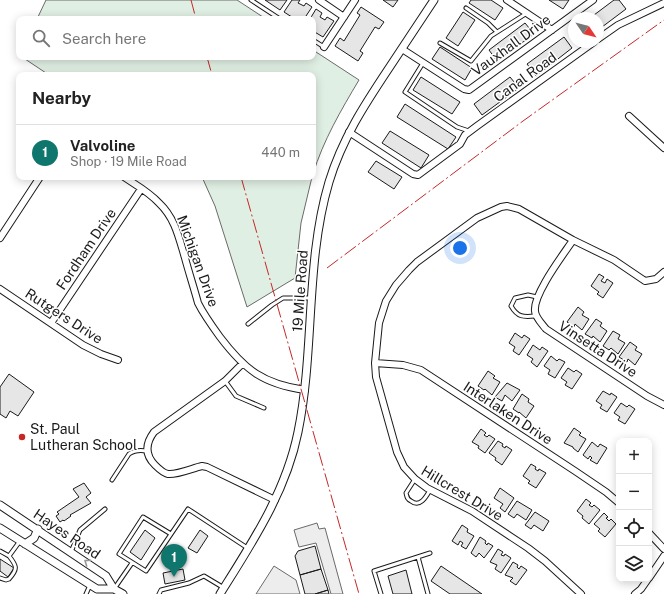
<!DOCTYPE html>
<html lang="en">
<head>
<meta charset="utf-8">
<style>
	:root { --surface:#fff; --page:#f6f6f6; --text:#222; --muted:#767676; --line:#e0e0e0; --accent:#0f766e }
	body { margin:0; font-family:"Public Sans",sans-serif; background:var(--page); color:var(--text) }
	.controls { position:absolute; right:12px; bottom:12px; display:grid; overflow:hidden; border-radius:8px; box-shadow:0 2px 10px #0003 }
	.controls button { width:36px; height:36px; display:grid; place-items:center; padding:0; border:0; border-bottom:1px solid var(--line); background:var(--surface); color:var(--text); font:20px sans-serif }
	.compass { position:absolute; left:568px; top:12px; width:36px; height:36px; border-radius:50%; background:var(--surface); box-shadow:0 2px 10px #0003; rotate:125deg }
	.you { position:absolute; left:460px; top:248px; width:14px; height:14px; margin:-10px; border:3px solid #fff; border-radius:50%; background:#1a73e8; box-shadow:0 0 0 6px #1a73e833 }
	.badge { display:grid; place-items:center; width:26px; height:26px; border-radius:50%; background:var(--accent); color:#fff; font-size:13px; font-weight:700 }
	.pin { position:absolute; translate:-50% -33px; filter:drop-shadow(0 1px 2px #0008) }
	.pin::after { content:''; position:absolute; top:21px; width:14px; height:12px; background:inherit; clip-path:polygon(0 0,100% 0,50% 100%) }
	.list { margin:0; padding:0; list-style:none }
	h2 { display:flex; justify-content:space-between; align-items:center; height:52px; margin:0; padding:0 16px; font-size:17px }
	h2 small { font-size:13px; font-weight:400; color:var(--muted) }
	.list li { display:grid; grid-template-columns:26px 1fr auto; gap:12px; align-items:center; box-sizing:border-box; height:56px; padding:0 16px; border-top:1px solid var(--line) }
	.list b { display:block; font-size:15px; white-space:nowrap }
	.list p { margin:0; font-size:13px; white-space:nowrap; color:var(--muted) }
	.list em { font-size:13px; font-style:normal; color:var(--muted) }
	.icon { flex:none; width:22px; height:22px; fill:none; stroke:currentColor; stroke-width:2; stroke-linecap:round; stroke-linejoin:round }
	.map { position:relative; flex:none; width:664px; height:594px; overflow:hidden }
	.search { position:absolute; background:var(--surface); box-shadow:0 2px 10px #0003; left:16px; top:16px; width:300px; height:44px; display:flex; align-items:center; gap:10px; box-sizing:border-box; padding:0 14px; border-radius:8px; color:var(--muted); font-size:15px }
	.panel { position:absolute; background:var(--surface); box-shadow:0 2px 10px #0003; left:16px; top:72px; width:300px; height:108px; border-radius:8px }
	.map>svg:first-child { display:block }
	.green { fill:#e0efe3; stroke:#6a6a6a }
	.parking { fill:#ededed; stroke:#6a6a6a }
	.building { fill:#e6e6e6; stroke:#1a1a1a }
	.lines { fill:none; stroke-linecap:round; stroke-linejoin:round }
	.service-casing { stroke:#1a1a1a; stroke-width:5 }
	.minor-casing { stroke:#1a1a1a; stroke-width:8 }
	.tertiary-casing { stroke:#1a1a1a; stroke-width:9 }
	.service { stroke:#fff; stroke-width:3 }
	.minor { stroke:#fff; stroke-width:6 }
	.tertiary { stroke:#fff; stroke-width:7 }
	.power { stroke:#c62828; stroke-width:1; stroke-dasharray:14 3 2 3; stroke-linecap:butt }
	.oneway { stroke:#989898 }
	.poi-dot { fill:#c62828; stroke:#fff; stroke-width:1.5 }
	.labels { text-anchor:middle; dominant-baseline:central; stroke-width:3; stroke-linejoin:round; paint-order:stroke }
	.street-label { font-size:14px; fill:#1a1a1a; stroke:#fff }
	.poi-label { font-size:14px; fill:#1a1a1a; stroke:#fff; text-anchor:start }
</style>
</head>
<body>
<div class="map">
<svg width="664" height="594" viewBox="0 0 664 594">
	<rect width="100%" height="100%" fill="#fff"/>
	<path class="green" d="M46 0H237L266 19H37Z
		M313 50 359 80C341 110 323 141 313 174V75H49L22 57H313Z
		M202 177H312L301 223 295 278 247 307 215 206Z"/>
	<path class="parking" d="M317 523 319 529 325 528 343 594H331L316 543 299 547 294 530Z
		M274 566 296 580 300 594H256Z"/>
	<path class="building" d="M265 0H287L280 10Z
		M292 0H300L298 3 304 6 306 3 312 7 304 19H295L284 12Z
		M383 0H398L393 7Z
		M471 0H491L503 8 495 20 469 3Z
		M549 0H569L563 9Z
		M614 0H619L626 9 598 30V18H590Z
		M361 7 384 22 379 29 375 27 360 51 363 53 358 61 335 46 340 38 344 41 360 15 357 13Z
		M316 9 322 13 320 17 325 20 327 17 334 21 323 37 313 31V19H310Z
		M463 12 475 20 458 46 446 38Z
		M525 23 534 34 497 61 489 50Z
		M564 37 572 48 536 76 527 64Z
		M440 47 472 68 465 80 432 59Z
		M421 77 460 102 452 114 413 90Z
		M510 77 519 88 482 115 474 104Z
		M405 104 456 137 448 149 397 117Z
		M390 131 429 155 421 168 382 143Z
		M376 161 402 177 394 189 368 172Z
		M599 274 604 277 601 281 605 283 607 279 613 283 603 298 597 294 599 292 591 286Z
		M578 307 584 312 582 315 589 319 582 330 575 324 574 327 567 322Z
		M596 319 602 323 600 326 607 331 600 342 593 336 592 338 585 334Z
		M613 331 620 335 618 339 625 343 618 354 611 348 609 350 603 346Z
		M515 333 522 338 524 335 530 339 519 355 513 351 515 347 509 343Z
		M630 342 637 347 635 350 642 354 635 365 628 359 627 362 619 357Z
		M533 345 540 350 542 347 548 351 537 367 531 362 533 359 527 355Z
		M551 356 557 361 559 359 565 362 555 378 548 374 550 370 544 366Z
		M568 368 574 372 576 370 582 374 572 389 565 385 567 382 561 378Z
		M488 371 495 376 493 378 500 382 492 395 485 389 484 390 478 386Z
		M9 374 34 392 18 416 10 411 6 418 0 414V387Z
		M507 383 520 390 512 401 505 395 502 401 495 397Z
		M603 391 610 395 611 393 617 397 607 412 600 408 602 405 596 401Z
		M522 394 529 399 528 402 534 406 526 418 519 412V413L513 409Z
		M621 403 627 407 629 405 635 409 625 424 618 420 620 417 614 413Z
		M574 428 581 433 579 435 586 439 578 452 573 448V447L564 443Z
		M481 429 486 433 484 435 487 437 489 435 495 439 485 453 478 448 479 446 472 442Z
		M498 441 503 444 502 446 505 448 506 446 512 450 502 465 495 460 496 458 489 453Z
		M592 442 598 447 600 444 607 448 597 464 590 460 592 458 590 456 588 459 583 455Z
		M531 464 536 467 535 469 538 471 539 469 546 473 536 488 528 483 530 481 523 476Z
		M84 483 91 493 86 497 91 503 70 515 71 516 64 521 63 520 60 522 56 516 59 514 57 512 79 497 73 489Z
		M500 488 514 498 505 512 500 508 503 504 494 498Z
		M586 499 591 503 589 505 592 507 594 505 600 510 589 524 582 518 583 516 577 511Z
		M517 501 532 510 526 520 517 514 514 518 508 514Z
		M535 512 549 521 543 531 534 525 531 529 525 525Z
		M604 513 608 517 606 518 609 521 611 519 616 524 605 537 598 531 600 529 594 524Z
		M462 525 468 529 467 532 474 536 466 549 461 546 463 543 460 541 458 545 452 541Z
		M145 530 155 538 141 560 130 552Z
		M200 530 208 536 197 553 188 548Z
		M480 537 486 541 485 543 487 545 488 543 493 546 484 558 479 553 476 557 471 553Z
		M315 546 321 569 300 575 295 556 298 551Z
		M498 549 503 552 501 555 504 556 505 554 511 558 501 573 495 569 497 565 490 562Z
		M0 559 14 568 8 577 0 571Z
		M513 562 518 565 517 567 519 569 521 566 527 570 516 585 510 581 513 578 505 575Z
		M441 566 482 594H450L431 581Z
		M183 569 185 580 165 584 163 573Z
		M321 569 328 590 315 594H305L300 575Z
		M406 570 412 594H393L388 576Z
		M328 590 329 594H315Z"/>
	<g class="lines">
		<g class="service-casing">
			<path id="service" d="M251 0 280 19
				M466 8 488 23 497 32
				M313 40 324 47
				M440 43 471 61 491 36 527 13
				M423 63 405 92 457 127 469 131
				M536 316C524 317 518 318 511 306L515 298 528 295 537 297
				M248 324 272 305 283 298H310
				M225 381 236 396 264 408
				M415 479 406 493C407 497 407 499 411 501 420 508 426 497 430 490
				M112 480 129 454C135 450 140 450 146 451
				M171 534 143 517 119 554 146 571 188 509 249 549
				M0 551 9 556
				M71 552 80 530 105 509
				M418 557 428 594
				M0 578 6 580 9 579C18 569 17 566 9 556L20 541
				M114 589 132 563
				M86 594 90 585
				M159 594 161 590 189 583 204 576 224 588
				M381 594 374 571 430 553"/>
		</g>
		<g class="minor-casing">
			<path id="minor" d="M319 0 344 17
				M507 0 552 30
				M598 39 618 25 664 3
				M324 47 355 0
				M402 49 464 89 469 90 593 0
				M629 116 664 148
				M349 132 413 174 418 175 460 144 465 135 477 126 594 42
				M124 177C136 185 149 192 159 203 175 218 179 238 185 258 189 273 194 288 198 303 204 315 212 326 220 337 245 370 263 384 305 390
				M0 238 40 177
				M573 240C563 255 533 294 535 311 535 317 542 324 546 329L647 396 664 405
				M0 289 83 345 101 354 118 360
				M51 323 141 189
				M375 363 403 365 421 370 575 471 606 492 619 503
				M242 364 225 381 154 432C145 444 145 455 155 465 159 469 163 473 168 474 177 475 193 468 202 466L207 467 275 500
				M649 533 664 549
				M649 578 664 556
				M581 594 545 561 528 548 472 511 427 488 415 479 404 467 397 452 376 377 375 363 379 323 386 301 396 285 409 270 417 262 477 218 501 207 507 206 519 209 573 240 614 260 645 281 656 279 664 272
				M635 594 641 589 648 579"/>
		</g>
		<g class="tertiary-casing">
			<path id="tertiary" d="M0 505 106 576 114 589 123 594
				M0 528 97 589H114
				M25 544 34 538 38 529
				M220 594C252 543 286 492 298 432 315 349 305 263 329 182 342 139 365 104 389 68 404 45 419 23 434 0"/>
		</g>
		<use href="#service" class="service"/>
		<use href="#minor" class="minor"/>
		<use href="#tertiary" class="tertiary"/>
		<path class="power" d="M191 0 196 19
			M207 57 212 75
			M241 177 359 594
			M327 268 523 121 664 20"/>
	</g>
	<defs><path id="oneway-chevron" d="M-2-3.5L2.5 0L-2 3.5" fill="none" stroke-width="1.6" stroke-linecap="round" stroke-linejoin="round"/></defs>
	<use class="oneway" href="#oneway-chevron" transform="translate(87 562) rotate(-146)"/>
	<circle class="poi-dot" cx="22" cy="437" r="4"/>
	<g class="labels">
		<g class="street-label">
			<text transform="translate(511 45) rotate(-36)">Vauxhall Drive</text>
			<text transform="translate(525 77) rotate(-36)">Canal Road</text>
			<text transform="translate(86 249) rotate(-56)">Fordham Drive</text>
			<text transform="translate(198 261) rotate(70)">Michigan Drive</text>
			<text transform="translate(300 291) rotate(-86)">19 Mile Road</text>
			<text transform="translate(64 316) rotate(33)">Rutgers Drive</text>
			<text transform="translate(598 349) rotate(33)">Vinsetta Drive</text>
			<text transform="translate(508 413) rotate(33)">Interlaken Drive</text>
			<text transform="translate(462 493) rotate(31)">Hillcrest Drive</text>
			<text transform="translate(67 534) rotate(34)">Hayes Road</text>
		</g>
		<g class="poi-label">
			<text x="30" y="429">St. Paul<tspan x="30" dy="16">Lutheran School</tspan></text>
		</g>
	</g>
</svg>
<div class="controls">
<button>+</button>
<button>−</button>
<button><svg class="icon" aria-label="locate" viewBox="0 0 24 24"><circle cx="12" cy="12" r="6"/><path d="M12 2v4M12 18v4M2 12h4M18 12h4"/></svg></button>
<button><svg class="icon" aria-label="layers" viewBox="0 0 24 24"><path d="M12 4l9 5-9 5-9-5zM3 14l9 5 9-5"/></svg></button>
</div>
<svg class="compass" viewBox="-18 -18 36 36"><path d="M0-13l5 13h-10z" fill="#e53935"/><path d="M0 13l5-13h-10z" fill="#767676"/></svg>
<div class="you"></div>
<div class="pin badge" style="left:174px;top:577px">1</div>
<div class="search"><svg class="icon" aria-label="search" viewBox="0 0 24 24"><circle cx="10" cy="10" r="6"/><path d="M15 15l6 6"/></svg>Search here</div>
<section class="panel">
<h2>Nearby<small></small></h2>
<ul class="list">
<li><span class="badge">1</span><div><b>Valvoline</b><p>Shop · 19 Mile Road</p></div><em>440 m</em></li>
</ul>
</section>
</div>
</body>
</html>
